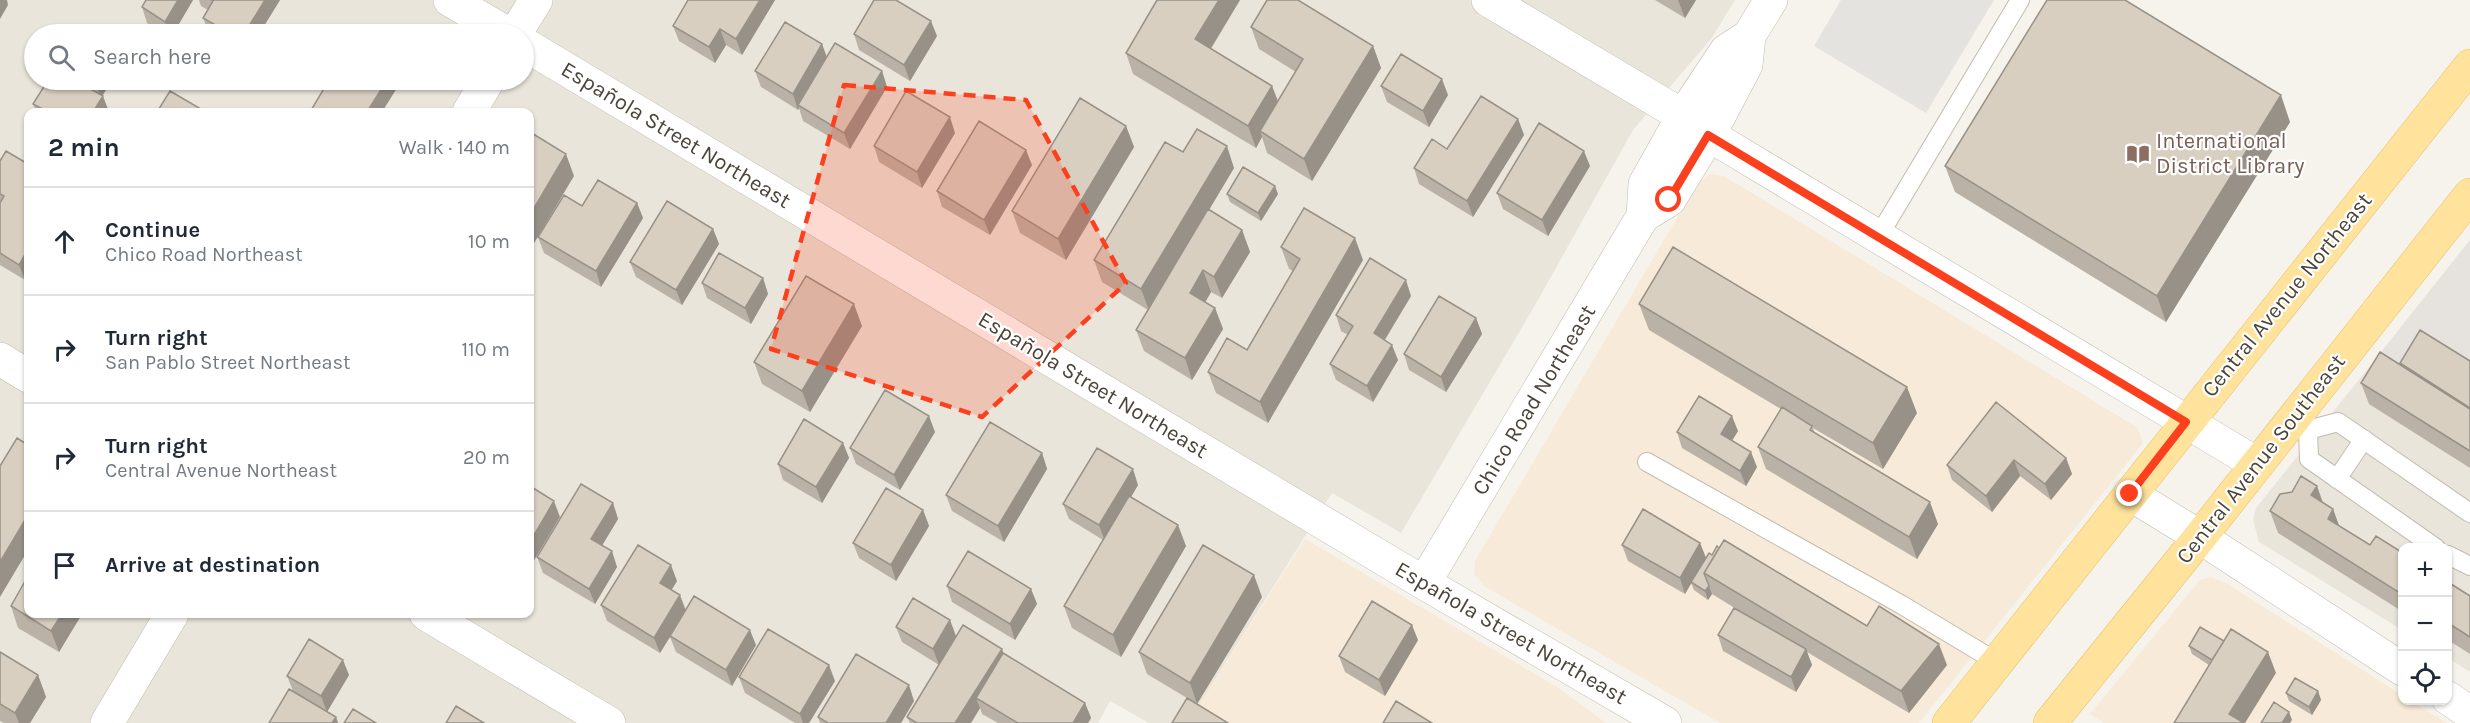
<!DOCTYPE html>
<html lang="en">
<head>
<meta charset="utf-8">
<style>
	:root { --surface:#fff; --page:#f6f6f7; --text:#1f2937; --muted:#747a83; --line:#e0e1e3 }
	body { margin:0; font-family:Karla,sans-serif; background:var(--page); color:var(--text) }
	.controls { position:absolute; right:18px; bottom:18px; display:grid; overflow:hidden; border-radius:12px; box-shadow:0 2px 4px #0004 }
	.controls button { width:54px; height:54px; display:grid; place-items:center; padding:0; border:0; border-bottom:2px solid var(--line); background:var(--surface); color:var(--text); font:30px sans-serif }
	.stop { position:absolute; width:18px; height:18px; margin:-14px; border:4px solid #fc3f1d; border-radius:50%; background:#fff }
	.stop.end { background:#fc3f1d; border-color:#fff; box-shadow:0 2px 6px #0008 }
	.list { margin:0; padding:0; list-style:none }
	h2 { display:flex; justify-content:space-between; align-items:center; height:78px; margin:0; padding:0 24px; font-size:26px }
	h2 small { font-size:20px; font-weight:400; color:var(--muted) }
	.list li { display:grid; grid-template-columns:39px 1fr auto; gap:18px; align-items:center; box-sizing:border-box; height:108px; padding:0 24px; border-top:2px solid var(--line) }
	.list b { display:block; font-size:22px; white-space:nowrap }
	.list p { margin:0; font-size:20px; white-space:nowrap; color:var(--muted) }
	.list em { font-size:20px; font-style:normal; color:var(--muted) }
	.icon { flex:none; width:33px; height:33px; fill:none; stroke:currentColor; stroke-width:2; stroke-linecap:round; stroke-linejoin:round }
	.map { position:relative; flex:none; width:2470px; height:723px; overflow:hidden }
	.search { position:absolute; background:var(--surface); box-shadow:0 2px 4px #0004; left:24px; top:24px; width:510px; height:66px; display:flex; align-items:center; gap:15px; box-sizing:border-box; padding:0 21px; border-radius:33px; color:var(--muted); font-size:22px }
	.panel { position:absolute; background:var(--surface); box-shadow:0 2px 4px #0004; left:24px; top:108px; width:510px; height:510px; border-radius:12px }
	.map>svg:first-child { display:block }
	.residential { fill:#eae5da; fill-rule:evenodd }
	.commercial { fill:#f7ead8 }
	.industrial { fill:#e6e2dd }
	.parking { fill:#e5e3e0 }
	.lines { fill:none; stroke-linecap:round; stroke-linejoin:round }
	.service-casing { stroke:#c2bbae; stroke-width:20 }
	.minor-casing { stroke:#c2bbae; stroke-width:34 }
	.primary-casing { stroke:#e6c16a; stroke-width:34 }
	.service { stroke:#fff; stroke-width:18 }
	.minor { stroke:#fff; stroke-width:33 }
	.primary { stroke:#ffe39c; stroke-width:33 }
	.wall { fill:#bab2a6 }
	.shaded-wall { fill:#979187 }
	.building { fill:#d8cfc1; stroke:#979187; stroke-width:1.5 }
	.route { stroke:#fc3f1d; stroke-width:8 }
	.marked { fill:#fc3f1d; fill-opacity:0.2; stroke:#fc3f1d; stroke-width:4.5; stroke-dasharray:12 8; stroke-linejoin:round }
	.labels { text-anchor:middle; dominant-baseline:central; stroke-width:4.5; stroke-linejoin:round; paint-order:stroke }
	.street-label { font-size:22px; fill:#4b4439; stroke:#fff }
	.education-label { font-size:22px; fill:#785e54; stroke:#fff; text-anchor:start }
</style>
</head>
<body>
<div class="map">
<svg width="2470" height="723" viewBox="0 0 2470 723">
	<rect width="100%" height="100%" fill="#f6f3ec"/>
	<path class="residential" d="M0 0H1735L1711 39 1633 130 1538 300 1401 533 1332 493 1188 723H1149L1110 701 1098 723H0ZM34 34H524V80H34ZM28 112H530V614H28Z
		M2373 362 2470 421V672L2448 658V548H2402V630L2259 542 2253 520 2256 508Z"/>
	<path class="commercial" d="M1710 174 1724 176 2138 428 2143 443 1919 723H1720L1484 586 1474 574 1475 561 1697 184Z
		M1305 539 1557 687 1606 723H1188Z
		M2211 577 2226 583 2402 695V700L2411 701 2447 723H2104L2090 714 2200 580Z"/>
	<path class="industrial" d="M2470 240V421L2373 362Z"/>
	<path class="parking" d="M1841 0H1994L1926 113 1814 46Z"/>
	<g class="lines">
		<g class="service-casing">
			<path id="service" d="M1878 237 2020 0
				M2292 419 2308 430 2338 422 2470 513
				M2308 430 2309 459 2436 548
				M1647 462 1902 605 1997 662
				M2337 479 2364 439
				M2448 555 2470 566"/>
		</g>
		<g class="minor-casing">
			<path id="minor" d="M450 0 508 34
				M1488 0 1683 116
				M515 34 536 0
				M524 44 1424 583 1665 723
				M469 112 488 80
				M1709 135 2257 464
				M1643 216 1645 184 1683 116 1726 51 1749 36 1771 0
				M0 359 28 376
				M2130 494 2200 537 2402 669
				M1424 583 1643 216 1669 200 1709 135 1746 65 1749 36
				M426 614 609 723
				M2448 698 2470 713
				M107 723 172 614"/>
		</g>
		<g class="primary-casing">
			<path id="primary" d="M1949 723 2470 66
				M2050 723 2200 537 2470 195"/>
		</g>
		<use href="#service" class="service"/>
		<use href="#minor" class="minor"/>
		<use href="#primary" class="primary"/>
	</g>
	<path class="wall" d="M146 0H193L173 34H166L147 23 142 7Z
		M199 0H280L259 34H211L209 33 203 18 208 10 201 6Z
		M688 0H775L742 55 726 45 715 63 679 41 673 26Z
		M1240 0 1211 49 1272 86 1278 101 1296 72 1259 49 1251 27 1373 46 1381 68 1312 181 1267 153 1262 137 1256 148 1133 74 1126 53Z
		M1655 0H1696L1685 18Z
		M854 34 937 36 910 81 859 50Z
		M827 56 882 71 887 87 850 149 803 121 799 108 798 110 761 87 755 71Z
		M48 80H112L102 96 109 112H36L33 104Z
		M1381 86 1448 95 1429 127 1387 102Z
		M1518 119 1524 135 1473 217 1419 184 1414 168 1447 149Z
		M2290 122 2166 322 1955 192 1945 166Z
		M1126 126 1134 147 1066 260 1020 233 1012 211Z
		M955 133 922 188 879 162 874 146Z
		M1183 152 1234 168 1209 210 1242 230 1250 252 1222 298 1211 292 1205 302 1215 308 1223 329 1192 380 1144 351 1136 330 1148 310 1102 282 1094 260Z
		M0 161 28 164V274L25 280 0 265Z
		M1032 165 990 235 942 207 937 191Z
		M1590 166 1548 236 1503 209 1497 193Z
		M1227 194H1278L1261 221 1230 202Z
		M637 203 643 218 601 287 544 253 538 237Z
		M713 229 719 244 682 305 636 277 630 262Z
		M1281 247 1363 260 1268 423 1216 393 1208 372 1247 350 1293 271 1289 269Z
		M763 278 768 294 751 324 707 298 702 283Z
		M1411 296 1385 340 1398 360 1373 402 1336 380 1330 364 1348 335 1341 331 1336 315Z
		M1639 304 1917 413 1883 469 1813 428 1815 433 1938 524 1917 559 1766 469 1758 447 1781 409 1649 330Z
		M1476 318 1482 334 1446 392 1409 370 1404 354Z
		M862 326 810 412 762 384 754 362Z
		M2470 361V468L2369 404 2361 383 2401 366 2400 363Z
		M1738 431 1732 440 1757 467 1746 486 1682 448 1677 432Z
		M935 432 900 490 856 464 850 448Z
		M843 443 849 458 822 503 783 480 778 464Z
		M1042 453 1047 469 1004 542 952 511 946 495Z
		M2066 458 2072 474 2051 500 2020 476 1992 512 1952 480 1947 465Z
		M1138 485 1131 497 1186 546 1121 657 1072 628 1064 606 1103 540 1069 519 1063 504Z
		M2317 486 2323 502 2333 509 2339 526 2370 545 2403 553V612L2278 533 2270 511Z
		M613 503 618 519 602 545 617 567 595 604 543 573 537 557Z
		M923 510 929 526 896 581 859 558 853 543Z
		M1700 543 1706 558 1712 555 1867 626 1947 665 1909 713 1807 652 1812 665 1796 692 1723 651 1718 635 1738 610 1712 594 1708 600 1694 590 1691 583 1685 594 1628 561 1622 545Z
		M677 581 671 590 686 610 756 645 732 686 676 652 670 637 660 653 607 621 601 605Z
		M2448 582 2470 596V654L2448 640Z
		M947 586 1031 589 1037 604 1015 640 952 602Z
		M1262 597 1197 704 1147 674 1139 652Z
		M11 606 28 614H82L59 652 18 628Z
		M896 627 956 636 939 665 902 642Z
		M1418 640 1385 696 1345 672 1339 656Z
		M2189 646 2276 673 2209 665 2192 654Z
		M1002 649 1003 653 1085 703 1091 718 1088 723H998L982 714 980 708 971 723H910L907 717Z
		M0 652 38 675 46 697 30 723H4L0 721Z
		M349 675 327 712 336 717 338 723H269L293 691 287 676Z
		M739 677 835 681 809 723H795L745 693Z
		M2318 691 2321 700 2312 715 2289 701 2286 693Z
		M914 701 901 723H820L818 717Z"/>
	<path class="shaded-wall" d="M0 0H7L8 5 0 19Z
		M178 0H193L173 34H170L165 22Z
		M265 0H280L259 34H244Z
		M760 0H775L742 55 736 39Z
		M1219 0H1240L1203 61 1195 39Z
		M1678 0H1696L1685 18Z
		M931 21 937 36 910 81 904 65Z
		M720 29 726 45 715 63 709 47Z
		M822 44 828 60 798 105 799 108 798 110 793 94Z
		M1373 46 1381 68 1312 181 1304 159Z
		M882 71 887 87 850 149 844 133Z
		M1442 79 1448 95 1429 127 1423 111Z
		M97 80H112L101 98 95 82Z
		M387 80H402L382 112H367Z
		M1272 86 1280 107 1260 131 1262 137 1256 148 1248 126Z
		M2281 95 2290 122 2166 322 2157 296Z
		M103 96 109 112H93Z
		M950 117 955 133 922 188 917 172Z
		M1518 119 1524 135 1473 217 1467 201Z
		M1126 126 1134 147 1066 260 1058 239Z
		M1227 146 1234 168 1149 310 1141 289Z
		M1026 150 1032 165 990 235 984 220Z
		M1584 151 1590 166 1548 236 1542 220Z
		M566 154 574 176 530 250V215Z
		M1275 186 1278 194 1261 221 1258 213Z
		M637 203 643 218 601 287 596 271Z
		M713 229 719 244 682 305 676 290Z
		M1242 230 1250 252 1222 298 1214 277Z
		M1355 238 1363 260 1268 423 1260 402Z
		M28 249V274L25 280 19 265Z
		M1203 270 1211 292 1198 315 1190 293Z
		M763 278 768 294 751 324 745 308Z
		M1406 280 1411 296 1379 349 1374 333Z
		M854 304 862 326 810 412 802 391Z
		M1215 308 1223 329 1192 380 1185 358Z
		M1476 318 1482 334 1446 392 1441 377Z
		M1392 345 1398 360 1373 402 1367 386Z
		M1907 387 1917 413 1883 469 1873 443Z
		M929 416 935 432 900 490 894 475Z
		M1732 416 1738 431 1727 449 1721 434Z
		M843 443 849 458 822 503 816 487Z
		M1751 452 1757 467 1746 486 1740 471Z
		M1042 453 1047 469 1004 542 998 526Z
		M2066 458 2072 474 2051 500 2045 484Z
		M2014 460 2020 476 1992 512 1986 496Z
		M1133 469 1138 485 1105 541 1099 525Z
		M2317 486 2324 508 2311 495Z
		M554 501 560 517 530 567V542Z
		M1930 502 1938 524 1917 559 1909 537Z
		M613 503 618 519 597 554 591 539Z
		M2333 509 2341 531 2328 519Z
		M923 510 929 526 896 581 891 565Z
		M28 515V550L0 597V562Z
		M1178 525 1186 546 1121 657 1113 635Z
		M1700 543 1706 558 1685 594 1680 578Z
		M612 551 617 567 595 604 589 589Z
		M671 565 677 581 666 599 660 583Z
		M1254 575 1262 597 1197 704 1190 683Z
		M1709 586 1712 594 1708 600 1705 591Z
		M1031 589 1037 604 1015 640 1010 624Z
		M680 595 686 611 660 653 654 638Z
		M62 614H82L59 652 51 631Z
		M950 620 956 636 939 665 933 649Z
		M1412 625 1418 640 1385 696 1379 680Z
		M750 630 756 645 732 686 726 670Z
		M1939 644 1947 665 1909 713 1901 691Z
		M1002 649 1007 665 976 698 980 708 971 723H955Z
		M1806 649 1812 665 1796 692 1791 677Z
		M2268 652 2276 673 2245 723H2233L2229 714Z
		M343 660 349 675 327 712 321 696Z
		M829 665 835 681 809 723H803L800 714Z
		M38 675 46 697 30 723H19L15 713Z
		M909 685 914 701 901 723H886Z
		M2318 691 2321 700 2312 715 2309 707Z
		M1085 703 1091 718 1088 723H1073Z
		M2289 712 2292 720 2290 723H2282Z
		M336 717 338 723H332Z"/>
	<path class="building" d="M146 0H178L165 22 142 7Z
		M211 0H265L244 34H231L203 18 213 1Z
		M688 0H760L736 39 720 29 709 47 673 26Z
		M874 0H896L931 21 904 65 854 34Z
		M1157 0H1219L1195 39 1272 86 1248 126 1126 53Z
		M1267 0H1298L1373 46 1304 159 1260 131 1303 59 1251 27Z
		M2047 0H2125L2281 95 2157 296 1945 166Z
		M785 22 822 44 793 94 755 71Z
		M80 26 93 34H75Z
		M835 43 882 71 844 133 798 105Z
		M1401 54 1442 79 1423 111 1381 86Z
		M48 80H75L103 96 93 112H48L33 104Z
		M329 80H387L367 112H310Z
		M170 91 206 112H157Z
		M906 91 950 117 917 172 874 146Z
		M1481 96 1518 119 1467 201 1414 168 1432 139 1447 149Z
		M1080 98 1126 126 1058 239 1012 211Z
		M979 121 1026 150 984 220 937 191Z
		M1539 123 1584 151 1542 220 1497 193Z
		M1197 129 1227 146 1141 289 1094 260 1165 142 1183 152Z
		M530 132 566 154 530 215Z
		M6 151 28 164V249L19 265 0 253V203L4 196 0 194V161Z
		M1243 167 1275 186 1258 213 1227 194Z
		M598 180 637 203 596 271 538 237 564 195 582 206Z
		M667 201 713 229 676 290 630 262Z
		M1304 208 1355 238 1260 402 1208 372 1227 338 1247 350 1300 259 1281 247Z
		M1208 209 1242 230 1214 277 1203 270 1190 293 1215 308 1185 358 1136 330Z
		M1673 247 1907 387 1873 443 1639 304Z
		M719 253 763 278 745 308 702 283Z
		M1370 258 1406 280 1374 333 1392 345 1367 386 1330 364 1353 326 1336 315Z
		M806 276 854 304 802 391 754 362Z
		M1439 296 1476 318 1441 377 1404 354Z
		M2420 330 2470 361V408L2400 363Z
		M2380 352 2470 409V451L2361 383Z
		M885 390 929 416 894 475 850 448Z
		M1699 396 1732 416 1721 434 1751 452 1740 471 1677 432Z
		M1996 402 2066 458 2045 484 2014 460 1986 496 1947 465Z
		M1782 407 1812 426 1810 430 1930 502 1909 537 1758 447Z
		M804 419 843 443 816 487 778 464Z
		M990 422 1042 453 998 526 946 495Z
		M17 438 28 445V515L0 562V466Z
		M1097 448 1133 469 1099 525 1063 504Z
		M2301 476 2317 486 2311 495 2333 509 2328 519 2370 545 2376 536 2403 553V595L2270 511 2280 494 2292 492Z
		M581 484 613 503 591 539 612 551 589 589 537 557Z
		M530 486 554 501 530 542Z
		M886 488 923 510 891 565 853 543Z
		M1129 496 1178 525 1113 635 1064 606Z
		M1643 509 1700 543 1680 578 1622 545Z
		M1724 540 1867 626 1879 606 1939 644 1901 691 1704 573Z
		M638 545 671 565 660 583 680 595 654 638 601 605Z
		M1203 545 1254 575 1190 683 1139 652Z
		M1717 546 1719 548 1704 573 1709 586 1705 591 1691 582 1709 553 1712 555Z
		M968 551 1031 589 1010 624 947 586Z
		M28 576V614H62L51 631 11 606Z
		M2448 582 2470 596V637L2448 623Z
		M694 596 750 630 726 670 670 636Z
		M913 598 950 620 933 649 896 627Z
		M1372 601 1412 625 1379 680 1339 656Z
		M1734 608 1806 649 1791 677 1718 635Z
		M963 625 1002 649 955 723H917L907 717Z
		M2200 627 2224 641 2212 660 2189 646Z
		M768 629 829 665 800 714 739 677Z
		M2231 629 2268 652 2229 714 2244 723H2174Z
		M309 639 343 660 321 696 287 676Z
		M0 652 38 675 15 713 0 704Z
		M1003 653 1085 703 1073 723H1018L976 698Z
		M856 654 909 685 886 723H828L818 717Z
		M2295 678 2318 691 2309 707 2286 693Z
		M289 689 336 717 332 723H269Z
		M1187 698 1228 723H1172Z
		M1396 701 1432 723H1383Z
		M2274 702 2289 712 2282 723H2261Z
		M456 706 484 723H446Z
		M353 709 376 723H344Z"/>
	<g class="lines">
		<path class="route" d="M1669 200 1708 135 2186 422 2130 494"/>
	</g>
	<path class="marked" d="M844 85 1026 100 1126 283 982 417 771 349Z"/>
	<defs>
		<g id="library-bare" transform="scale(1.8)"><path d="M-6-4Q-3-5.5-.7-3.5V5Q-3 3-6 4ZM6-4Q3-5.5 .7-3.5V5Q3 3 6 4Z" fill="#8d6e63" stroke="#fff" stroke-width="2.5" paint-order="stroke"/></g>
	</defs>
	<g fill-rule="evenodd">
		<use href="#library-bare" x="2138" y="154"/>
	</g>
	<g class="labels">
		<g class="street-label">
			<text transform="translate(676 135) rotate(31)">Española Street Northeast</text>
			<text transform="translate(2287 295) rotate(-51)">Central Avenue Northeast</text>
			<text transform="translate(1093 385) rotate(31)">Española Street Northeast</text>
			<text transform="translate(1534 400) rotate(-59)">Chico Road Northeast</text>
			<text transform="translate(2261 459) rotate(-52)">Central Avenue Southeast</text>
			<text transform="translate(1511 633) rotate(30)">Española Street Northeast</text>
		</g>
		<g class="education-label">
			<text x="2156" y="141">International<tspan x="2156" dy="25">District Library</tspan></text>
		</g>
	</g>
</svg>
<div class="controls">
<button>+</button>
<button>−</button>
<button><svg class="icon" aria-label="locate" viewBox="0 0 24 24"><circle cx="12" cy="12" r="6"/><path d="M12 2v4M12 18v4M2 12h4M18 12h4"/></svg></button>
</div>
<div class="stop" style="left:1669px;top:200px"></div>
<div class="stop end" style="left:2130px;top:494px"></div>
<div class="search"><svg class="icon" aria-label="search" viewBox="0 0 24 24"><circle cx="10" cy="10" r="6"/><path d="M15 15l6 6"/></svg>Search here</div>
<section class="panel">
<h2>2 min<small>Walk · 140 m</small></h2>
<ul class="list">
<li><svg class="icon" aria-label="ahead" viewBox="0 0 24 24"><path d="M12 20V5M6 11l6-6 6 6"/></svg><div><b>Continue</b><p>Chico Road Northeast</p></div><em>10 m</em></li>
<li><svg class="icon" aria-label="right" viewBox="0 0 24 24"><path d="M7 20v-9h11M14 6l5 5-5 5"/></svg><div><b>Turn right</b><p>San Pablo Street Northeast</p></div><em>110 m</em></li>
<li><svg class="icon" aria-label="right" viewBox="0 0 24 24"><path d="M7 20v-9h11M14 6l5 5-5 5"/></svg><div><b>Turn right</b><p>Central Avenue Northeast</p></div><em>20 m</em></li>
<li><svg class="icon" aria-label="arrive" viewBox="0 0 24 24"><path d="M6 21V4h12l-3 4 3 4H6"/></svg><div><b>Arrive at destination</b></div></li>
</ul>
</section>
</div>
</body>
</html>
